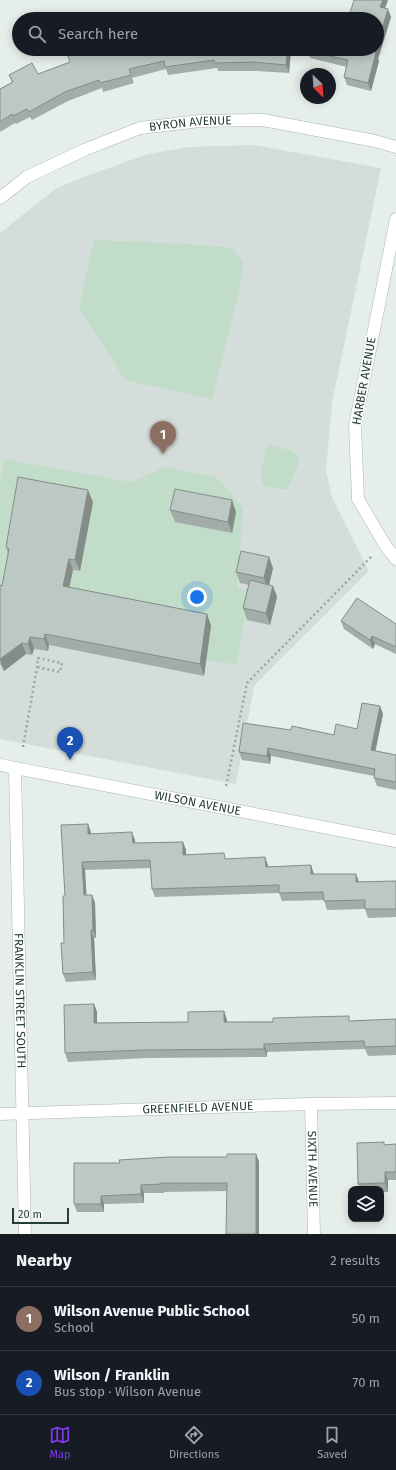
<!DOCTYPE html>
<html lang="en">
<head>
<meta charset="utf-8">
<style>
	:root { --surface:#171b24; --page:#20242c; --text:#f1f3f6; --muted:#9ea1a6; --line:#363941; --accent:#7c3aed }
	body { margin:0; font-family:"Fira Sans",sans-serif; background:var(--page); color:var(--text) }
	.controls { position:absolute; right:12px; bottom:12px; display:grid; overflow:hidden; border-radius:8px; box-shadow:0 2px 10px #0003 }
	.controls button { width:36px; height:36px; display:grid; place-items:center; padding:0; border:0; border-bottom:1px solid var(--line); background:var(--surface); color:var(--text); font:20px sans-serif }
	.compass { position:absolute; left:300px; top:68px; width:36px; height:36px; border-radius:50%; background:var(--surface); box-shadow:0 2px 10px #0003; rotate:155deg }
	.scale { position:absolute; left:12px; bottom:10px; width:57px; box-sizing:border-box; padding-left:4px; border:2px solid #263e37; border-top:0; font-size:11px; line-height:14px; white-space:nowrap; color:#263e37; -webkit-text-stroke:3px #f7faf8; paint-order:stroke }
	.you { position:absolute; left:197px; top:597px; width:14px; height:14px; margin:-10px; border:3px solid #fff; border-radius:50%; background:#1a73e8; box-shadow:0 0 0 6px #1a73e833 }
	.badge { display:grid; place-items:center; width:26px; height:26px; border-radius:50%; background:var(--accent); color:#fff; font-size:13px; font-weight:700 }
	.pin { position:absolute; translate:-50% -33px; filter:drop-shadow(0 1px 2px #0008) }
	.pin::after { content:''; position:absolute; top:21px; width:14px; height:12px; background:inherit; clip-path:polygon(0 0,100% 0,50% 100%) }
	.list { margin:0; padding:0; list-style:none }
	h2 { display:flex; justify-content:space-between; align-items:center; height:52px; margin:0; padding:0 16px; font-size:17px }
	h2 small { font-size:13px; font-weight:400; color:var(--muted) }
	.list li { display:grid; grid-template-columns:26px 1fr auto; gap:12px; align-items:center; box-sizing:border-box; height:64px; padding:0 16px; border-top:1px solid var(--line) }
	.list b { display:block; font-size:15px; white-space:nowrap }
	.list p { margin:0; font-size:13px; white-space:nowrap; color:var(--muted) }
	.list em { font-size:13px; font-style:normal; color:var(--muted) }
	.icon { flex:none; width:22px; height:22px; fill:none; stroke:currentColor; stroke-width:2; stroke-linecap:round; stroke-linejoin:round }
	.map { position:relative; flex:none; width:396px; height:1234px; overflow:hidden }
	.search { position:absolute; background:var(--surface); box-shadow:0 2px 10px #0003; left:12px; right:12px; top:12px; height:44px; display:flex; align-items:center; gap:10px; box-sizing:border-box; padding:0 14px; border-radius:22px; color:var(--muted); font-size:15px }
	.sheet { height:180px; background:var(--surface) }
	nav { display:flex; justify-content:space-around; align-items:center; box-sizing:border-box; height:56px; border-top:1px solid var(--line); background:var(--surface); font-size:11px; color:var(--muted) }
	nav a { display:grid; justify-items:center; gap:2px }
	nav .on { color:var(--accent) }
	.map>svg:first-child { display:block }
	.built { fill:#d4ddd9 }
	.green { fill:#c1dcc8 }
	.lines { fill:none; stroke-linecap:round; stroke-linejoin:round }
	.minor-casing { stroke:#a9b6b1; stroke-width:13 }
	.tertiary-casing { stroke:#a9b6b1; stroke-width:13 }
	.path { stroke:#8aaea2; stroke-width:2.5; stroke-dasharray:2 3; stroke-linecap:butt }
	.minor { stroke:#fff; stroke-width:12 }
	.tertiary { stroke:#fff; stroke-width:12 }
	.wall { fill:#a2aca8 }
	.shaded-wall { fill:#848c88 }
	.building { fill:#bcc8c3; stroke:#848c88 }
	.labels { text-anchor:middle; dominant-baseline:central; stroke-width:3.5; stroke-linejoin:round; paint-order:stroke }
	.street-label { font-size:12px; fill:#263e37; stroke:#f7faf8 }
</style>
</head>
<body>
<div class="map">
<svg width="396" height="1234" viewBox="0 0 396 1234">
	<rect width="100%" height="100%" fill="#e6eeea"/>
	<path class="built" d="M254 145 381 168 332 403 326 469 331 495 369 571 254 686 236 784 0 739V233L55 189 81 178 148 154 189 147Z"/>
	<path class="green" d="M94 240C140 242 186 243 232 248L243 263 240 288 212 399 125 380 79 308Z
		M268 445 293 451 300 459C300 462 289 487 287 489H278L264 486C257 475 265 457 268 445Z
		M4 459 130 482 166 467 216 477 243 508 237 588 249 590 237 664 206 661 211 626 67 598 73 571H80L92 502 0 596V482Z"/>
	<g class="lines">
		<g class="minor-casing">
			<g id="minor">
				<path id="s1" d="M0 198 27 177 84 150 140 128 200 121 263 120 375 141 396 147"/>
				<path d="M396 219 355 425 358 499 385 545 396 559"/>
				<path id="s2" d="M15 768 396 841"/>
				<path id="s3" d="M311 1104 314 1234"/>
				<path id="s4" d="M0 1114 311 1104 396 1103"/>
			</g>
		</g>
		<g class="tertiary-casing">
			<g id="tertiary">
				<path id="s5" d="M0 765 15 768 25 1234"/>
			</g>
		</g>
		<path class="path" d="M23 747 37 667 38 658 62 663 60 672 37 667
			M226 786 247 683 373 555"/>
		<use href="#minor" class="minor"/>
		<use href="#tertiary" class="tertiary"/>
	</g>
	<path class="wall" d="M385 8 391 17 378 59 379 61 371 91 347 85 344 77 347 67 310 58 308 51 377 49Z
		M82 49H291L289 73 256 71H218L217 68 168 75 166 69 132 78 134 83 103 92 102 88 68 101 32 120 30 117 16 124 15 123 0 132V89L12 82 9 75 38 74 70 62Z
		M93 502 80 571 73 570 69 587 207 614 211 626 204 676 49 645 48 651 34 649 32 655 26 654 4 671 0 664V585L2 586 8 554 6 547Z
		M170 510 236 512 232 533 175 522Z
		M273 568 269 585 273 586 277 597 270 625 247 620 243 608 249 585 240 583 236 572Z
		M341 621 396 624V654L375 644 373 649 344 629Z
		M383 714 375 751 396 755V790L377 786 374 778V776L271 756 270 764 242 760 239 752 291 730 334 735 357 729Z
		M88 824 91 834 135 840V843L183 842 186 850V854L226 859 268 865V867L314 874 359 882 396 881V917L368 918 365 909 327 910 324 900 282 901 279 893 155 897 152 889 151 868 85 870 86 895H92L95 903 96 938H94L96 980 66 982 63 974 65 896Z
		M94 1004 97 1012V1023L188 1022 224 1011 227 1020V1022L351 1021 396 1019V1055L368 1056 365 1049 267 1052V1057L147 1058 68 1062 65 1053Z
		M384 1142V1145L396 1144V1180H388V1192H381V1189H360L358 1184Z
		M256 1154 259 1162 227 1191 164 1192V1193H144V1203L104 1204V1212H77L74 1204 120 1163 227 1157Z"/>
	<path class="shaded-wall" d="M383 0H388L383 14 380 7Z
		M388 9 391 17 378 59 379 61 371 91 368 83 375 53 376 49H377V46Z
		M288 49H291L289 73 286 65Z
		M88 490 93 502 80 571 75 560Z
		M232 500 236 512 232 533 228 522Z
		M269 557 273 568 268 589 264 578Z
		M69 559 73 570 67 598 63 586Z
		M273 586 277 597 270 625 266 613Z
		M207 614 211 626 204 676 200 664Z
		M45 634 49 645 48 651 44 639Z
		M372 636 375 644 373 649 370 640Z
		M30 637 34 649 32 655 28 644Z
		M22 643 26 654 4 671 0 659Z
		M380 706 383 714 374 758 371 750Z
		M268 748 271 756 270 764 267 756Z
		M88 824 91 832V842L88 834Z
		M132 832 135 840 136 852 133 843Z
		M183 842 186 850V863L183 855Z
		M265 857 268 865 269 875 266 867Z
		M82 862 85 870 87 903 84 895Z
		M311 865 314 874V883L311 874Z
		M356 874 359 882H356Z
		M92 895 95 903 96 938 93 930Z
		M91 930 94 938 96 980 93 972Z
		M94 1004 97 1012V1031L94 1023Z
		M224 1011 227 1020V1031L224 1022Z
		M264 1044 267 1052V1057L264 1049Z
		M256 1154 259 1162V1234H256Z
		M385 1172 388 1180V1192L385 1183Z
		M141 1185 144 1193V1203L141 1194Z
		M101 1196 104 1204V1212L101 1204Z"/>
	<path class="building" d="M354 0H383L380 7 388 9 377 46V19H348Z
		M82 49H288L286 65 254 62 215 63 214 60 165 67 164 61 129 69 131 75 100 83 99 80 65 92 29 112 27 109 13 116 12 114 0 122V89L13 82 9 75 32 63 38 74 70 62 67 54Z
		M308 49H376L375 53H376L368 83 344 77 348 60 308 51Z
		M18 477 88 490 75 560 69 559 63 586 207 614 200 664 45 634 44 639 30 637 28 644 22 643 0 659V585L2 586 9 549 6 547Z
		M175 489 232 500 228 522 170 510Z
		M241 551 269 557 264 578 236 572Z
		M250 580 273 586 266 613 243 608Z
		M357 598 396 624V647L372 636 370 640 341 621Z
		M362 703 380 706 371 750 396 755V782L374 778 375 769 268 748 267 756 239 752 243 723 291 730 292 726 334 735 336 724 357 729Z
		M88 824V834L132 832 133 843 183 842V855L224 853 225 859 265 857 266 867 311 865V874H356V882L396 881V909H365V900L324 901 323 892 279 893V885L152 889 150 860 82 862 84 895H92L93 930H91L93 972 63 974 61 943H64L63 896H65L61 825Z
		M94 1004V1023L188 1022V1012L224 1011V1022H273V1018L307 1017 349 1016V1021L396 1019V1046L365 1047 364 1041 264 1044V1049L144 1050 65 1053 64 1005Z
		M384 1142V1145L396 1144V1172H385V1183L358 1184 357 1143Z
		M227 1154H256V1234H226L227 1183H161V1184L141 1185V1194L101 1196V1204H74V1163H120L119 1160 169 1157H227Z"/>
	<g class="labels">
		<g class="street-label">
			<text stroke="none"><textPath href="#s1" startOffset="208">BYRON AVENUE</textPath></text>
			<text transform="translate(364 381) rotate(-80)">HARBER AVENUE</text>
			<text stroke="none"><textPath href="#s2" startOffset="186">WILSON AVENUE</textPath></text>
			<text stroke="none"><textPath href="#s5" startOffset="248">FRANKLIN STREET SOUTH</textPath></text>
			<text stroke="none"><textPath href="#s4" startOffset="198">GREENFIELD AVENUE</textPath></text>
			<text stroke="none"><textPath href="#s3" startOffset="65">SIXTH AVENUE</textPath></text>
		</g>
	</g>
</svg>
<div class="controls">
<button><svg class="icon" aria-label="layers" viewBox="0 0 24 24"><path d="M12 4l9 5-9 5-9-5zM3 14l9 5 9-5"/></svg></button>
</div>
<svg class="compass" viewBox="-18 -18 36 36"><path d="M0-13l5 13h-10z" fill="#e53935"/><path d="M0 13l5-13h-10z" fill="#9ea1a6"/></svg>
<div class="scale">20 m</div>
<div class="you"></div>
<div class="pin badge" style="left:163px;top:454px;background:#8d6e63">1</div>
<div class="pin badge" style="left:70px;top:760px;background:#1a4fb4">2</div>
<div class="search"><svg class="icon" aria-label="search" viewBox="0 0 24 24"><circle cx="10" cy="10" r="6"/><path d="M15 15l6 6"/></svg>Search here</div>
</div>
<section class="sheet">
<h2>Nearby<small>2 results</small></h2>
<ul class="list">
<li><span class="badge" style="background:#8d6e63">1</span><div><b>Wilson Avenue Public School</b><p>School</p></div><em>50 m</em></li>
<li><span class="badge" style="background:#1a4fb4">2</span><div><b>Wilson / Franklin</b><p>Bus stop · Wilson Avenue</p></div><em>70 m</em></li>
</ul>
</section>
<nav>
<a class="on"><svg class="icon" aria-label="map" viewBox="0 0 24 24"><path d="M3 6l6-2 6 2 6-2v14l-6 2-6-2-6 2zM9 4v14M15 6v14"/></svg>Map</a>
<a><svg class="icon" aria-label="directions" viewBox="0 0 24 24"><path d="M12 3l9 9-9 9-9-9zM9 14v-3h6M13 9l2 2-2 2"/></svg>Directions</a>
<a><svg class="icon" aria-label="saved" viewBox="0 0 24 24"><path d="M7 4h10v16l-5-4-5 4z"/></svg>Saved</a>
</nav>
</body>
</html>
